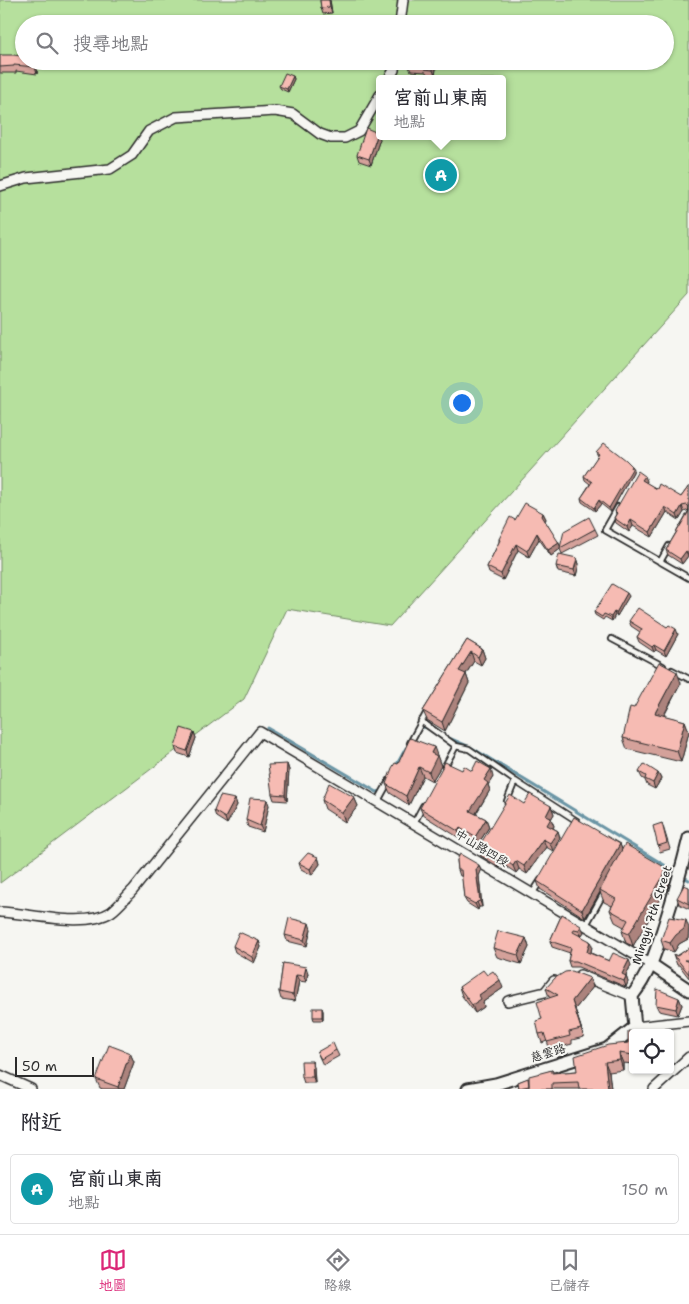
<!DOCTYPE html>
<html lang="zh-TW">
<head>
<meta charset="utf-8">
<style>
	:root { --surface:#fff; --page:#f7f7f7; --text:#2b2b33; --muted:#7c7c81; --line:#e1e1e2; --accent:#db2777 }
	body { margin:0; font-family:"Shantell Sans","LXGW WenKai TC",sans-serif; background:var(--page); color:var(--text) }
	.controls { position:absolute; right:15px; bottom:15px; display:grid; overflow:hidden; border-radius:5px; box-shadow:0 1px 4px #0004 }
	.controls button { width:45px; height:45px; display:grid; place-items:center; padding:0; border:0; border-bottom:1px solid var(--line); background:var(--surface); color:var(--text); font:25px sans-serif }
	.scale { position:absolute; left:15px; bottom:12px; width:79px; box-sizing:border-box; padding-left:5px; border:2px solid #2b2b2b; border-top:0; font-size:14px; line-height:18px; white-space:nowrap; color:#2b2b2b; -webkit-text-stroke:4px #f6f6f2; paint-order:stroke }
	.you { position:absolute; left:461px; top:402px; width:18px; height:18px; margin:-12px; border:4px solid #fff; border-radius:50%; background:#1a73e8; box-shadow:0 0 0 8px #1a73e833 }
	.badge { display:grid; place-items:center; width:32px; height:32px; border-radius:50%; background:var(--accent); color:#fff; font-size:16px; font-weight:700 }
	.pin { position:absolute; translate:-50% -50%; border:2px solid #fff; box-shadow:0 1px 5px #0006 }
	.popup { position:absolute; left:376px; top:75px; width:130px; height:65px; box-sizing:border-box; display:grid; place-content:center; border-radius:5px; background:var(--surface); filter:drop-shadow(0 1px 4px #0005); font-size:16px; white-space:nowrap; color:var(--muted) }
	.popup b { font-size:19px; color:var(--text) }
	.popup::after { content:''; position:absolute; left:50%; top:100%; margin-left:-10px; border:10px solid transparent; border-top-color:var(--surface) }
	.list { margin:0; padding:0; list-style:none }
	h2 { display:flex; justify-content:space-between; align-items:center; height:65px; margin:0; padding:0 20px; font-size:21px }
	h2 small { font-size:16px; font-weight:400; color:var(--muted) }
	.list li { display:grid; grid-template-columns:32px 1fr auto; gap:15px; align-items:center; box-sizing:border-box; height:70px; margin:0 10px 10px; padding:0 10px; border:1px solid var(--line); border-radius:5px }
	.list b { display:block; font-size:19px; white-space:nowrap }
	.list p { margin:0; font-size:16px; white-space:nowrap; color:var(--muted) }
	.list em { font-size:16px; font-style:normal; color:var(--muted) }
	.icon { flex:none; width:28px; height:28px; fill:none; stroke:currentColor; stroke-width:2; stroke-linecap:round; stroke-linejoin:round }
	.map { position:relative; flex:none; width:689px; height:1089px; overflow:hidden }
	.search { position:absolute; background:var(--surface); box-shadow:0 1px 4px #0004; left:15px; right:15px; top:15px; height:55px; display:flex; align-items:center; gap:12px; box-sizing:border-box; padding:0 18px; border-radius:28px; color:var(--muted); font-size:19px }
	.sheet { height:145px; background:var(--surface) }
	nav { display:flex; justify-content:space-around; align-items:center; box-sizing:border-box; height:70px; border-top:1px solid var(--line); background:var(--surface); font-size:14px; color:var(--muted) }
	nav a { display:grid; justify-items:center; gap:2px }
	nav .on { color:var(--accent) }
	.map>svg:first-child { display:block }
	.green { fill:#b6e09d; stroke:#708664; fill-rule:evenodd }
	.lines { fill:none; stroke-linecap:round; stroke-linejoin:round }
	.stream { stroke:#6a95a5; stroke-width:3 }
	.lane-casing { stroke:#2b2b2b; stroke-width:8 }
	.street-casing { stroke:#2b2b2b; stroke-width:12 }
	.secondary-casing { stroke:#2b2b2b; stroke-width:15 }
	.lane { stroke:#f6f6f2; stroke-width:4.5 }
	.street { stroke:#f6f6f2; stroke-width:9 }
	.secondary { stroke:#f6f6f2; stroke-width:11 }
	.wall { fill:#d4a19a; stroke:#2b2b2b }
	.shaded-wall { fill:#ac837d; stroke:#2b2b2b }
	.building { fill:#f6bbb3; stroke:#2b2b2b }
	.labels { text-anchor:middle; dominant-baseline:central; stroke-width:4; stroke-linejoin:round; paint-order:stroke }
	.street-label { font-size:12px; fill:#2b2b2b; stroke:#f6f6f2 }
</style>
</head>
<body>
<div class="map">
<svg width="689" height="1089" viewBox="0 0 689 1089">
	<rect width="100%" height="100%" fill="#f6f6f2"/>
	<filter id="ink" filterUnits="userSpaceOnUse"><feTurbulence type="fractalNoise" baseFrequency=".02" numOctaves="2"/><feDisplacementMap in="SourceGraphic" scale="10" xChannelSelector="R" yChannelSelector="G"/><feConvolveMatrix kernelMatrix="1 2 1 2 8 2 1 2 1" color-interpolation-filters="sRGB"/></filter>
	<g filter="url(#ink)">
		<path class="green" d="M0 0H689V295L390 626 287 609 244 699 0 883ZM24 24H665V61H24ZM380 79H502V136H380Z"/>
		<g class="lines">
			<path class="stream" d="M268 728 377 792 382 791 383 789
				M419 728 425 727 432 730
				M444 736 472 748 689 880
				M396 766 406 748"/>
			<g class="lane-casing">
				<path id="lane" d="M618 507 605 530 689 578
					M660 562 669 546
					M612 639 663 666
					M672 670 689 679
					M421 721 456 746 469 749 515 781 577 821
					M410 743 428 710
					M445 766 456 746
					M378 801 389 781
					M507 801 515 781
					M414 823 423 806
					M532 894 541 880
					M586 925 605 891"/>
			</g>
			<g class="street-casing">
				<path id="street" d="M400 24 403 0
					M389 79 394 70 395 61
					M0 186 26 178 110 169 132 155 149 131 176 117 275 111 293 114 320 134 331 138H345L359 131 380 95
					M0 912C30 913 85 929 111 912 119 906 126 897 133 890L260 732 652 965
					M580 975 632 996
					M508 1001 545 992 554 981
					M635 1027 689 1021
					M0 1075 31 1089
					M654 1089 689 1057"/>
			</g>
			<g class="secondary-casing">
				<path id="secondary" d="M652 965 689 990
					M468 1089 496 1084 607 1049 635 1027 632 996C650 973 656 951 665 923 674 895 682 867 689 838"/>
			</g>
			<use href="#lane" class="lane"/>
			<use href="#street" class="street"/>
			<use href="#secondary" class="secondary"/>
		</g>
		<path class="wall" d="M320 0H330L332 13 323 14 321 8Z
			M0 55 38 64 37 74 16 71V73H0Z
			M409 61H437L435 76 427 75 426 72 411 71 408 65Z
			M293 76 294 79 288 92 281 89 279 86Z
			M380 139 371 165 359 161 357 155Z
			M596 452 632 466 634 469 633 471V472L611 512 601 504 595 511 582 502 581 498 590 484 585 480 584 476 598 456Z
			M647 481 646 483 657 489 681 497 689 486V557L688 556 682 564 668 555 666 550 689 510 684 512 679 520 667 512 652 537 633 526 629 532 616 523 614 518 616 514 615 511Z
			M543 513 546 519 545 521 560 546 595 529 598 535 562 554 560 549 551 556 539 539 529 557 518 550 503 580 489 573 487 567 499 542V539L515 520Z
			M577 558 579 564 576 576 558 572 556 566Z
			M629 596 617 616 615 615 612 621 605 617 603 620 595 615 594 612Z
			M629 621 667 627 678 634 666 656 656 650 654 652 639 642 637 637 640 632 631 626Z
			M467 640 482 649 485 658 481 665 474 661 466 674 469 683 445 731 427 720 423 711Z
			M681 683 664 716 685 721 689 732 681 762 627 749 623 738 634 708Z
			M194 732 196 738 189 757 177 753 175 747Z
			M437 756 441 766 432 781 423 776 409 805 390 793 386 784 398 764 438 756Z
			M287 764 289 770 287 801 274 800 272 794Z
			M462 770 472 771 493 777 488 785 490 790 476 814 486 819 489 827 478 844 463 836 461 839 423 815 420 808Z
			M639 772 658 773 661 779 655 789 647 785 645 780 642 778Z
			M354 797 358 806 345 822 325 809 322 800Z
			M235 799 237 805 227 824 216 817 214 811Z
			M524 804 551 806 554 814 551 819 554 826 553 828 558 831 560 838 553 851 546 847 527 874 519 869 516 873 501 863 499 867 481 856 478 848Z
			M269 805 263 832 248 827 246 820Z
			M662 823 670 849 660 852 658 846Z
			M620 844 622 850 666 868 670 880 668 887 633 946 626 943 622 931 624 927 615 922 610 910 612 906 604 902 600 892 585 918 540 889 537 881Z
			M318 857 320 864 312 875 301 869 299 863Z
			M457 860 481 871 479 876 482 907H479L478 910 467 903 464 898 462 876H460L458 870Z
			M689 887V909L679 904 677 898Z
			M562 914 584 932 581 936 592 946 591 953 609 961 631 965 626 976 628 982 626 987 578 967H570L568 961 570 953 552 947 550 941Z
			M689 928 688 939 679 944 674 952 664 949 661 940Z
			M311 929 307 946 287 941 285 935Z
			M526 938 529 947 521 964 497 957 493 948Z
			M259 941 261 947 254 963 235 952 233 946Z
			M689 948V978L679 965H677L673 954 677 956Z
			M283 963 308 973 306 982 299 981 295 1001 281 999 279 992Z
			M487 975 503 988 483 1002 484 1007 475 1013 462 996 459 987Z
			M590 978 593 987 575 1009 584 1037 572 1040V1044L550 1050 547 1041 542 1043 539 1034 542 1019 551 998 549 997 546 988Z
			M679 998 682 1005 678 1015 659 1011 656 1005Z
			M322 1008 323 1011V1020H314L313 1017Z
			M633 1033V1064L623 1063V1070L609 1072 611 1089H519L518 1082 552 1070 554 1073 577 1071 628 1043Z
			M336 1050 339 1056 323 1065 317 1052Z
			M130 1053 134 1062 124 1089H103L100 1088 96 1079Z
			M314 1067 315 1083H304L302 1077Z"/>
		<path class="shaded-wall" d="M329 0H330L332 13 330 7Z
			M36 61H37L38 64 37 74 35 67Z
			M434 61H437L435 76 433 70Z
			M293 76 294 79 288 92 287 89Z
			M378 133 380 139 371 165 369 159Z
			M632 466 634 469 633 471V472L611 512 609 508Z
			M645 476 647 481 644 486 642 480Z
			M599 500 601 504 595 511 594 508Z
			M682 506 684 512 679 520 677 515Z
			M665 507 667 512 652 537 650 532Z
			M543 513 546 519 544 522 542 516Z
			M631 520 633 526 629 532 627 527Z
			M537 533 539 539 529 557 527 551Z
			M559 543 561 548H560V549L551 556 548 550Z
			M516 544 518 550 503 580 501 574Z
			M686 551 688 556 682 564 680 559Z
			M577 558 579 564 576 576 574 570Z
			M627 593 629 596 617 616 616 613Z
			M614 612 615 615 612 621 611 617Z
			M676 629 678 634 666 656 664 651Z
			M654 645 656 650 654 652 652 647Z
			M482 649 485 658 481 665 478 657Z
			M471 652 474 661 462 680 459 671Z
			M677 672 681 683 659 724 655 713Z
			M466 674 469 683 445 731 442 722Z
			M685 721 689 732 681 762 677 751Z
			M194 732 196 738 189 757 187 751Z
			M434 747 441 766 432 781 429 772 431 753Z
			M287 764 289 770 287 801 285 795Z
			M419 767 423 776 409 805 406 796Z
			M491 769 493 777 488 785 490 790 473 818 470 811 484 780Z
			M658 773 661 779 655 789 653 783Z
			M354 797 358 806 345 822 342 813Z
			M235 799 237 805 227 824 225 818Z
			M267 799 269 805 263 832 260 826Z
			M551 806 554 814 551 819 554 826 550 832 547 825 546 816Z
			M486 819 489 827 478 844 475 837Z
			M460 828 463 836 461 839 458 831Z
			M558 831 560 838 553 851 550 843Z
			M543 839 546 847 527 874 524 866Z
			M620 844 623 852 600 890V892L585 918 582 910Z
			M498 855 501 863 499 867 496 859Z
			M318 857 320 864 312 875 310 869Z
			M516 861 519 869 516 873 513 866Z
			M479 865 481 871 479 876 482 907 480 901 476 870Z
			M666 868 670 880 668 887 633 946 629 934Z
			M477 902 479 907 478 910 475 904Z
			M686 920 689 928 688 939 679 944 674 952 670 943Z
			M309 923 311 929 307 946 304 940Z
			M581 926 584 932 581 936 579 930Z
			M526 938 529 947 521 964 518 955Z
			M259 941 261 947 254 963 252 957Z
			M590 941 592 946 590 958 587 952Z
			M629 960 631 965 624 979 622 974Z
			M306 967 308 973 306 982 304 976Z
			M296 975 299 981 295 1001 293 995Z
			M626 976 628 982 626 987 624 981Z
			M590 978 593 987 575 1009 584 1037 572 1001Z
			M500 980 503 988 483 1002 484 1007 475 1013 472 1005 479 995Z
			M679 998 682 1005 678 1015 676 1009Z
			M322 1008 323 1011V1020L322 1017Z
			M130 1053 134 1062 124 1089H119L118 1087Z
			M619 1053 623 1063V1070L620 1060Z
			M312 1061 314 1067 315 1083 313 1077Z
			M605 1062 609 1072 611 1089H608Z"/>
		<path class="building" d="M320 0H329L330 7 321 8Z
			M0 55H13L24 56V61H36L35 67 14 65V66L0 67Z
			M409 61H434L433 70 425 69V66L408 65Z
			M285 73 293 76 287 89 279 86Z
			M366 128 378 133 369 159 357 155Z
			M604 443 626 460 632 466 631 468 632 469 609 508 599 500 594 508 581 498 592 482 584 476 599 454 596 452Z
			M638 471 645 476 642 480 657 489 659 484 681 497 689 486V553L686 551 680 559 666 550 689 511V507L687 505 682 506 677 515 665 507 650 532 631 520 627 527 614 518 617 513 615 511Z
			M525 503 543 513 542 516 559 543 548 550 537 533 527 551 516 544 501 574 487 567 500 540 499 539 510 517 515 520Z
			M589 517 595 529 560 548 564 531Z
			M559 554 577 558 574 570 556 566Z
			M612 584 627 593 616 613 614 612 611 617 604 614 602 617 594 612Z
			M638 608 667 627 669 625 676 629 664 651 654 645 652 647 637 637 642 629 629 621Z
			M467 640 482 649 478 657 471 652 459 671 466 674 442 722 423 711Z
			M659 662 677 672 655 713 685 721 677 751 623 738 630 707 634 708Z
			M181 728 194 732 187 751 175 747Z
			M410 738 434 747 431 753 437 756 429 772 419 767 406 796 386 784 392 768 395 763 398 764Z
			M477 761 491 769 484 780 488 783 470 811 486 819 475 837 460 828 458 831 420 808 445 762 462 770 464 766 472 771Z
			M287 764 285 795 272 794 268 765Z
			M644 764 658 773 653 783 645 779 646 776 639 772Z
			M329 783 354 797 342 813 322 800Z
			M530 794 551 806 546 816 551 818 547 825 558 831 550 843 543 839 524 866 516 861 513 866 498 855 496 859 478 848 510 795 524 804Z
			M220 796 235 799 225 818 214 811Z
			M250 798 267 799 260 826 246 820Z
			M574 817 620 844 582 910 537 881Z
			M662 823 667 843 658 846 653 826Z
			M625 844 666 868 664 875 629 934 622 931 628 920 610 910 616 899 600 890Z
			M308 853 318 857 310 869 299 863Z
			M460 854 479 865 476 870 480 901 477 902 475 904 464 898 461 870H458L457 860Z
			M684 885 689 887V904L677 898Z
			M562 914 581 926 579 930 574 929 573 932 590 941 587 952 609 961 613 953 629 960 622 974 626 976 624 981 576 961H568L571 948 550 941Z
			M669 917 686 920 684 929 676 935 670 943 661 940Z
			M289 918 309 923 304 940 285 935Z
			M498 931 526 938 518 955 493 948Z
			M239 932 259 941 252 957 233 946Z
			M689 948V960H684L689 962V974L676 958H674L675 957 673 954 677 956Z
			M283 963 306 967 304 976 296 975 293 995 279 992Z
			M483 970 487 975 493 971 500 980 479 995 481 999 472 1005 459 987Z
			M572 971 590 978 572 1001 581 1029 569 1032 570 1036 547 1042 544 1033 539 1034 536 1021 542 1019 537 1002 558 995 546 988 555 978 565 972Z
			M657 989 679 998 676 1009 656 1005Z
			M313 1008H322V1017H313Z
			M628 1031 638 1032V1033H633V1055L619 1053 620 1060 605 1062 608 1089H579L578 1082 552 1083V1089H529V1076L552 1070V1073L577 1071 575 1056 608 1045 628 1043Z
			M333 1043 336 1050 321 1059 317 1052Z
			M109 1045 130 1053 118 1087 96 1079Z
			M301 1061H312L313 1077H302Z
			M528 1078 529 1086 519 1088 518 1082Z"/>
	</g>
	<g class="labels">
		<g class="street-label">
			<text transform="translate(482 848) rotate(31)">中山路四段</text>
			<text transform="translate(652 915) rotate(-72)">Mingyi 7th Street</text>
			<text transform="translate(548 1053) rotate(-17)">慈雲路</text>
		</g>
	</g>
</svg>
<div class="controls">
<button><svg class="icon" aria-label="locate" viewBox="0 0 24 24"><circle cx="12" cy="12" r="6"/><path d="M12 2v4M12 18v4M2 12h4M18 12h4"/></svg></button>
</div>
<div class="scale">50 m</div>
<div class="you"></div>
<div class="pin badge" style="left:441px;top:175px;background:#0f9aa8">A</div>
<div class="popup"><b>宮前山東南</b>地點</div>
<div class="search"><svg class="icon" aria-label="search" viewBox="0 0 24 24"><circle cx="10" cy="10" r="6"/><path d="M15 15l6 6"/></svg>搜尋地點</div>
</div>
<section class="sheet">
<h2>附近<small></small></h2>
<ul class="list">
<li><span class="badge" style="background:#0f9aa8">A</span><div><b>宮前山東南</b><p>地點</p></div><em>150 m</em></li>
</ul>
</section>
<nav>
<a class="on"><svg class="icon" aria-label="map" viewBox="0 0 24 24"><path d="M3 6l6-2 6 2 6-2v14l-6 2-6-2-6 2zM9 4v14M15 6v14"/></svg>地圖</a>
<a><svg class="icon" aria-label="directions" viewBox="0 0 24 24"><path d="M12 3l9 9-9 9-9-9zM9 14v-3h6M13 9l2 2-2 2"/></svg>路線</a>
<a><svg class="icon" aria-label="saved" viewBox="0 0 24 24"><path d="M7 4h10v16l-5-4-5 4z"/></svg>已儲存</a>
</nav>
</body>
</html>
